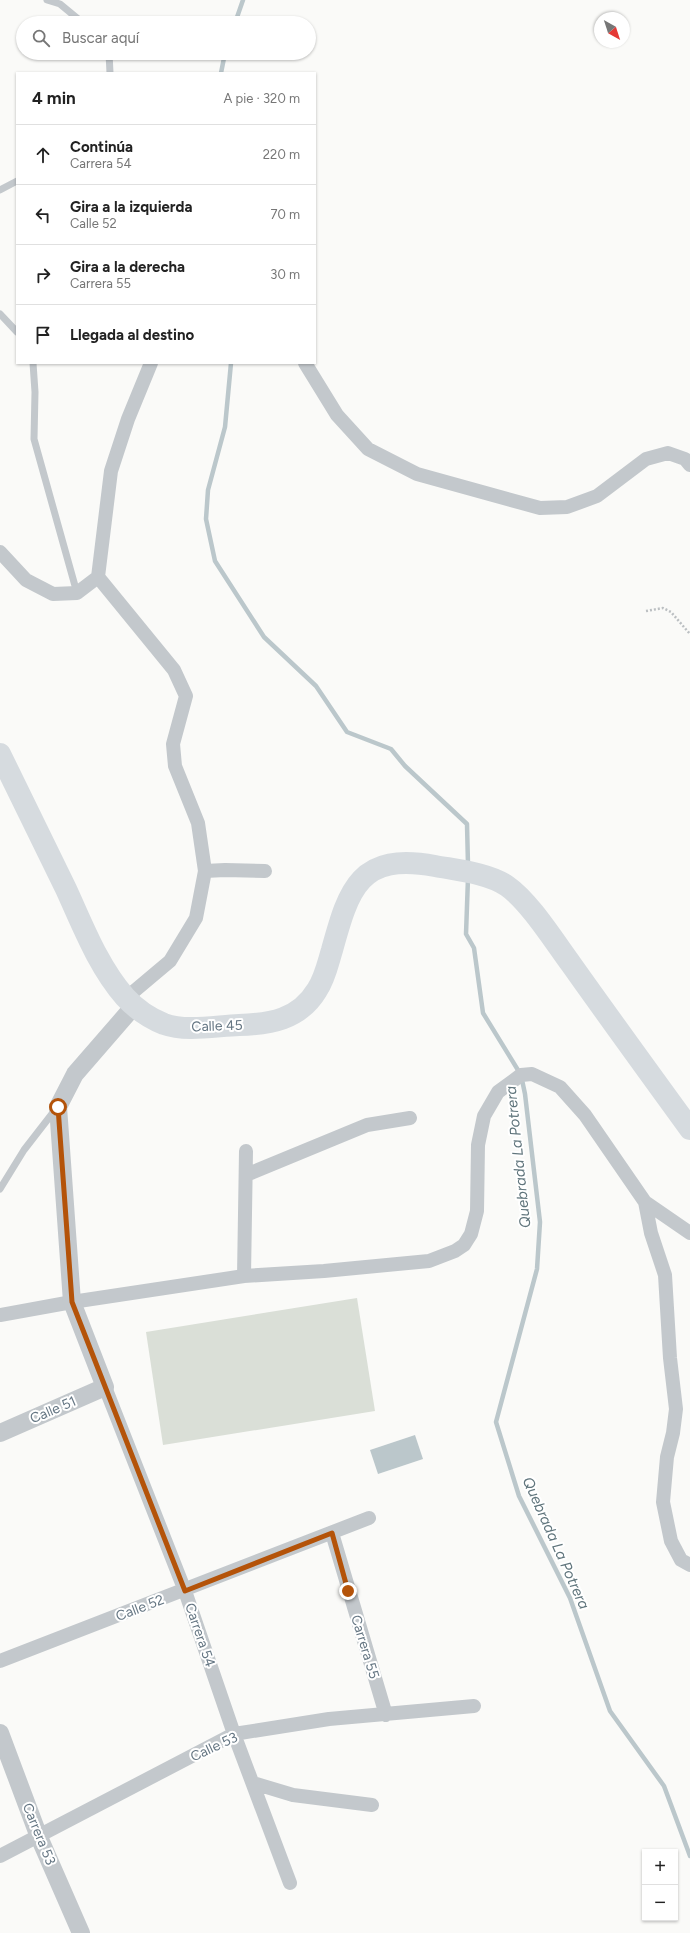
<!DOCTYPE html>
<html lang="es">
<head>
<meta charset="utf-8">
<style>
	:root { --surface:#fff; --page:#f2f2f2; --text:#222; --muted:#767676; --line:#e0e0e0 }
	body { margin:0; font-family:Figtree,sans-serif; background:var(--page); color:var(--text) }
	.controls { position:absolute; right:12px; bottom:12px; display:grid; overflow:hidden; border-radius:0px; box-shadow:0 1px 3px #0004 }
	.controls button { width:36px; height:36px; display:grid; place-items:center; padding:0; border:0; border-bottom:1px solid var(--line); background:var(--surface); color:var(--text); font:20px sans-serif }
	.compass { position:absolute; left:594px; top:12px; width:36px; height:36px; border-radius:50%; background:var(--surface); box-shadow:0 1px 3px #0004; rotate:141deg }
	.stop { position:absolute; width:12px; height:12px; margin:-9px; border:3px solid #b45309; border-radius:50%; background:#fff }
	.stop.end { background:#b45309; border-color:#fff; box-shadow:0 1px 4px #0008 }
	.list { margin:0; padding:0; list-style:none }
	h2 { display:flex; justify-content:space-between; align-items:center; height:52px; margin:0; padding:0 16px; font-size:17px }
	h2 small { font-size:13px; font-weight:400; color:var(--muted) }
	.list li { display:grid; grid-template-columns:26px 1fr auto; gap:12px; align-items:center; box-sizing:border-box; height:60px; padding:0 16px; border-top:1px solid var(--line) }
	.list b { display:block; font-size:15px; white-space:nowrap }
	.list p { margin:0; font-size:13px; white-space:nowrap; color:var(--muted) }
	.list em { font-size:13px; font-style:normal; color:var(--muted) }
	.icon { flex:none; width:22px; height:22px; fill:none; stroke:currentColor; stroke-width:2; stroke-linecap:round; stroke-linejoin:round }
	.map { position:relative; flex:none; width:690px; height:1933px; overflow:hidden }
	.search { position:absolute; background:var(--surface); box-shadow:0 1px 3px #0004; left:16px; top:16px; width:300px; height:44px; display:flex; align-items:center; gap:10px; box-sizing:border-box; padding:0 14px; border-radius:22px; color:var(--muted); font-size:15px }
	.panel { position:absolute; background:var(--surface); box-shadow:0 1px 3px #0004; left:16px; top:72px; width:300px; height:292px; border-radius:0px }
	.map>svg:first-child { display:block }
	.green { fill:#dadfd7 }
	.water { fill:#bbc7cb }
	.lines { fill:none; stroke-linecap:round; stroke-linejoin:round }
	.stream { stroke:#bbc7cb; stroke-width:4.5 }
	.path { stroke:#bbbfc2; stroke-width:2.5; stroke-dasharray:2 2; stroke-linecap:butt }
	.service { stroke:#c3c8cc; stroke-width:7 }
	.minor { stroke:#c3c8cc; stroke-width:14 }
	.tertiary { stroke:#c3c8cc; stroke-width:18 }
	.primary { stroke:#d6dbdf; stroke-width:22 }
	.route { stroke:#b45309; stroke-width:5 }
	.labels { text-anchor:middle; dominant-baseline:central; stroke-width:4; stroke-linejoin:round; paint-order:stroke }
	.street-label { font-size:14px; fill:#657683; stroke:#fff }
	.water-label { font-size:15px; font-style:italic; fill:#60757c; stroke:#fff }
</style>
</head>
<body>
<div class="map">
<svg width="690" height="1933" viewBox="0 0 690 1933">
	<rect width="100%" height="100%" fill="#fafaf8"/>
	<path class="green" d="M357 1298 375 1411 163 1445 146 1332Z"/>
	<path class="water" d="M415 1435 423 1459 378 1474 370 1450Z"/>
	<g class="lines">
		<path class="stream" d="M235 23 243 0
			M221 73 225 53
			M231 363 225 427 208 490 206 519 215 561 264 637 316 686 347 732 391 749 405 766 467 824 468 865
			M468 878 466 934 474 948 483 1013 521 1075 525 1094 540 1222 537 1269 496 1422 519 1496 570 1598 610 1711 664 1786 690 1856"/>
		<path class="path" d="M646 611 663 608 671 612 690 634"/>
		<path class="service" d="M47 0 60 4 83 23
			M109 53 110 73
			M0 190 17 181
			M0 314 17 332
			M33 363 35 392 34 439 77 593
			M0 1189 24 1150 55 1110"/>
		<path class="minor" d="M305 363 337 415 368 449 417 474 540 508 567 507 597 496 646 459 668 453 685 459 690 465
			M0 552 26 580 53 594 77 593 98 577 111 471 128 419 151 363
			M98 577 174 670 186 696 173 744 175 766 198 823 205 871
			M126 998 170 961 196 918 205 871 225 870 265 871
			M246 1175 367 1125 410 1118
			M645 1202 651 1233 665 1275 670 1358 676 1409 673 1433 667 1457 663 1502 671 1541 681 1560 690 1565
			M244 1276 246 1151
			M0 1315 72 1302 244 1276 324 1271 429 1261 455 1251 464 1245 471 1234 477 1211 478 1145 484 1116 498 1092 521 1075 532 1074 560 1087 585 1115 645 1202 690 1233
			M105 1387 185 1591 234 1734 290 1883
			M332 1533 386 1715
			M0 1661 369 1518
			M253 1783 293 1795 372 1805
			M0 1856 234 1734 329 1719 474 1706"/>
		<path class="tertiary" d="M0 1433 105 1387 72 1302 58 1107 75 1074 134 1006
			M0 1733 39 1837 81 1933"/>
		<path class="primary" d="M0 754C22 799 44 844 66 889 83 926 98 966 125 997 135 1008 149 1018 164 1024 186 1032 215 1026 239 1025 270 1024 299 1020 317 990 325 978 328 963 332 950 349 888 360 852 435 866 456 870 488 873 507 886 529 901 554 941 571 964 610 1019 650 1074 690 1129"/>
	</g>
	<g class="lines">
		<path class="route" d="M58 1107 72 1302 185 1591 332 1533 348 1591"/>
	</g>
	<g class="labels">
		<g class="street-label">
			<text transform="translate(217 1026) rotate(-2)">Calle 45</text>
			<text transform="translate(53 1410) rotate(-23)">Calle 51</text>
			<text transform="translate(140 1608) rotate(-21)">Calle 52</text>
			<text transform="translate(200 1635) rotate(71)">Carrera 54</text>
			<text transform="translate(365 1647) rotate(73)">Carrera 55</text>
			<text transform="translate(214 1747) rotate(-25)">Calle 53</text>
			<text transform="translate(39 1834) rotate(68)">Carrera 53</text>
		</g>
		<g class="water-label">
			<text transform="translate(518 1157) rotate(-96)">Quebrada La Potrera</text>
			<text transform="translate(556 1543) rotate(66)">Quebrada La Potrera</text>
		</g>
	</g>
</svg>
<div class="controls">
<button>+</button>
<button>−</button>
</div>
<svg class="compass" viewBox="-18 -18 36 36"><path d="M0-13l5 13h-10z" fill="#e53935"/><path d="M0 13l5-13h-10z" fill="#767676"/></svg>
<div class="stop" style="left:58px;top:1107px"></div>
<div class="stop end" style="left:348px;top:1591px"></div>
<div class="search"><svg class="icon" aria-label="search" viewBox="0 0 24 24"><circle cx="10" cy="10" r="6"/><path d="M15 15l6 6"/></svg>Buscar aquí</div>
<section class="panel">
<h2>4 min<small>A pie · 320 m</small></h2>
<ul class="list">
<li><svg class="icon" aria-label="ahead" viewBox="0 0 24 24"><path d="M12 20V5M6 11l6-6 6 6"/></svg><div><b>Continúa</b><p>Carrera 54</p></div><em>220 m</em></li>
<li><svg class="icon" aria-label="left" viewBox="0 0 24 24"><path d="M17 20v-9H6M10 6l-5 5 5 5"/></svg><div><b>Gira a la izquierda</b><p>Calle 52</p></div><em>70 m</em></li>
<li><svg class="icon" aria-label="right" viewBox="0 0 24 24"><path d="M7 20v-9h11M14 6l5 5-5 5"/></svg><div><b>Gira a la derecha</b><p>Carrera 55</p></div><em>30 m</em></li>
<li><svg class="icon" aria-label="arrive" viewBox="0 0 24 24"><path d="M6 21V4h12l-3 4 3 4H6"/></svg><div><b>Llegada al destino</b></div></li>
</ul>
</section>
</div>
</body>
</html>
